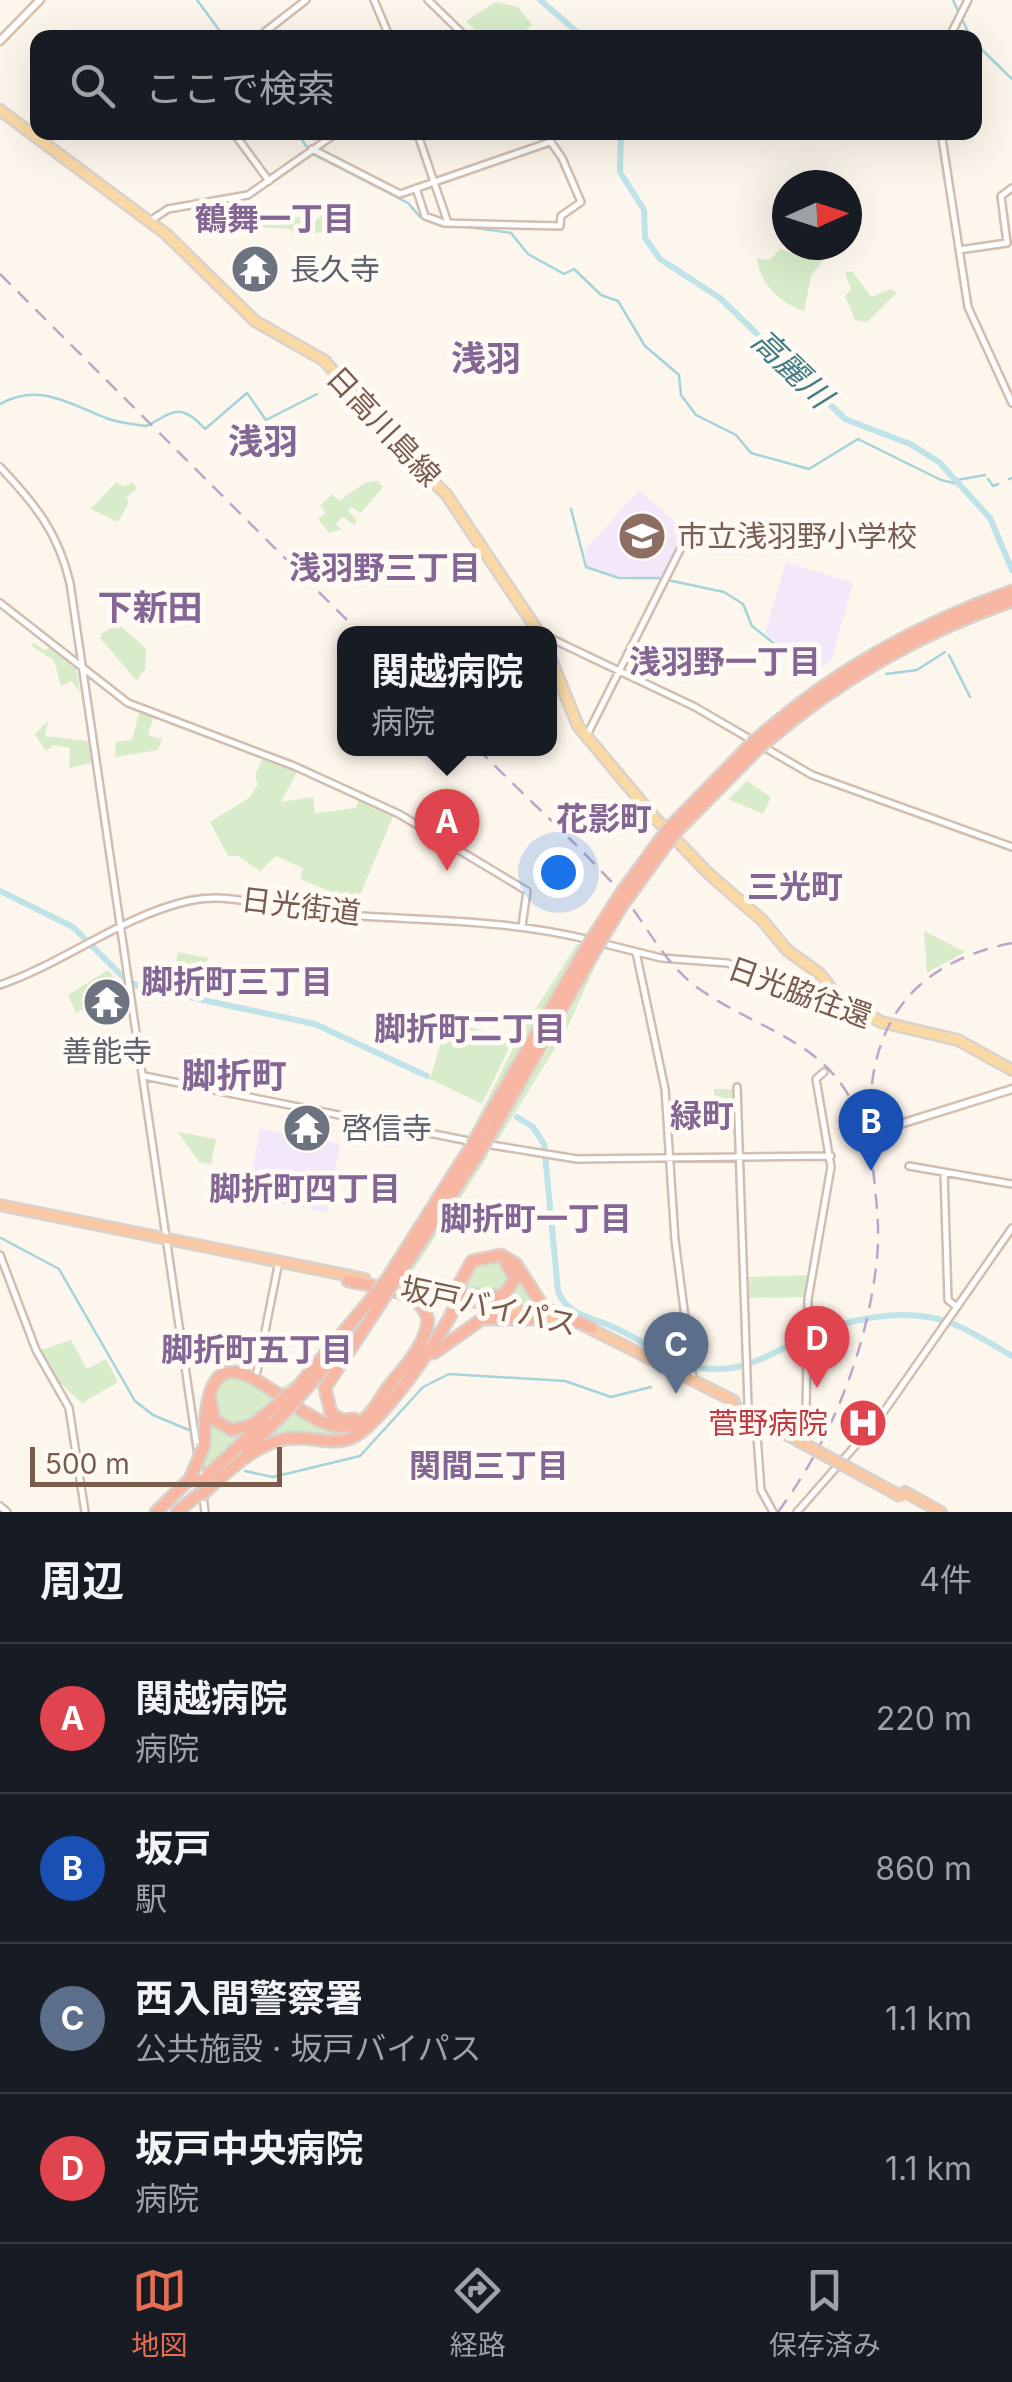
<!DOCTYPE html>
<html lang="ja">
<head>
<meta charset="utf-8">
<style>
	:root { --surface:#171b24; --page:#20242c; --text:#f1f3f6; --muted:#9ea1a6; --line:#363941; --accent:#e76f51 }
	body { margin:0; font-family:Inter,"Noto Sans JP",sans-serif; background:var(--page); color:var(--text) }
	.compass { position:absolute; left:772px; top:170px; width:90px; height:90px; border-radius:50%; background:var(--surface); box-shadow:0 10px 40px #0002; rotate:87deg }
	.scale { position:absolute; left:30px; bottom:25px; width:252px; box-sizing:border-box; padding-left:10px; border:5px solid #7a5c4d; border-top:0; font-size:28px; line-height:35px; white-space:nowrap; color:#7a5c4d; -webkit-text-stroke:8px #fffaf3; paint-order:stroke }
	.you { position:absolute; left:558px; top:872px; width:35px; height:35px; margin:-25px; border:8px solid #fff; border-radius:50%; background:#1a73e8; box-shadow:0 0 0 15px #1a73e833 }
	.badge { display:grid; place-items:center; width:65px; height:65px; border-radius:50%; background:var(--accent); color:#fff; font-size:32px; font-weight:700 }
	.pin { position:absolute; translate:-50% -82px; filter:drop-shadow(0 2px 5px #0008) }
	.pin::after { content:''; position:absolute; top:52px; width:35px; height:30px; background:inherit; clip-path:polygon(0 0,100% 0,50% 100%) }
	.popup { position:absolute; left:337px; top:626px; width:220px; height:130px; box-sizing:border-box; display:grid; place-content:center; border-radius:20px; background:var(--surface); filter:drop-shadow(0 2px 8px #0005); font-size:32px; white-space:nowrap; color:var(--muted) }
	.popup b { font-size:38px; color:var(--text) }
	.popup::after { content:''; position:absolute; left:50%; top:100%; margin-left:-20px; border:20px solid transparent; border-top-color:var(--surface) }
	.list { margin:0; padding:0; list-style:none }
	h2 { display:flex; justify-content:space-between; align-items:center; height:130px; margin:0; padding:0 40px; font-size:42px }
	h2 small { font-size:32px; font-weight:400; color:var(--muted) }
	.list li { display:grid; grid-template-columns:65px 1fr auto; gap:30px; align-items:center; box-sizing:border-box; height:150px; padding:0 40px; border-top:2px solid var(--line) }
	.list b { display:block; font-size:38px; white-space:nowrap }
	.list p { margin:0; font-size:32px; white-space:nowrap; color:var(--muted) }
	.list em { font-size:32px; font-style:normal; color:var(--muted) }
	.icon { flex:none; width:55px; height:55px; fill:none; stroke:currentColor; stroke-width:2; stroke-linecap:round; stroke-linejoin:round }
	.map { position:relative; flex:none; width:1012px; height:1512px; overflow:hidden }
	.search { position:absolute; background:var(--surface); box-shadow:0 10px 40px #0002; left:30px; right:30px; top:30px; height:110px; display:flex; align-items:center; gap:25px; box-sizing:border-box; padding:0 35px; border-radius:20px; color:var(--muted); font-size:38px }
	.sheet { height:730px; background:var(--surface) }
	nav { display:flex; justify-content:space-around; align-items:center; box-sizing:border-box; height:140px; border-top:2px solid var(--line); background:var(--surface); font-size:28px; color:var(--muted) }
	nav a { display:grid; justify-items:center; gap:5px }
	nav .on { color:var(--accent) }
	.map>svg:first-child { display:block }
	.education { fill:#f3e8fa }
	.green { fill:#d8ecc9 }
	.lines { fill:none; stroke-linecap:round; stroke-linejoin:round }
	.stream { stroke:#a5d3da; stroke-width:2.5 }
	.river { stroke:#bfe3e8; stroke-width:6 }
	.tertiary-casing { stroke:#d1beb0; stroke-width:10 }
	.secondary-casing { stroke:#d6c0b0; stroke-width:11 }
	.primary-casing { stroke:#dad1cd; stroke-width:14 }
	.trunk-casing { stroke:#dad1cd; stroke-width:14 }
	.motorway-casing { stroke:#dad1cd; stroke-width:15 }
	.tertiary { stroke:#fff; stroke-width:5 }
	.secondary { stroke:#fff; stroke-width:6 }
	.primary { stroke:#fbd9a5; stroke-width:9 }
	.trunk { stroke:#f9c8a4; stroke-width:9 }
	.motorway { stroke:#f7b7a3; stroke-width:10 }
	.rail { stroke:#b9a8c9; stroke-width:2.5; stroke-dasharray:15 10; stroke-linecap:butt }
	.trunk-bridge-casing { stroke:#dad1cd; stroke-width:14; stroke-linecap:butt }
	.motorway-bridge-casing { stroke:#dad1cd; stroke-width:15; stroke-linecap:butt }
	.trunk-bridge { stroke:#f9c8a4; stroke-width:9 }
	.motorway-bridge { stroke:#f7b7a3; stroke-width:10 }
	.labels { text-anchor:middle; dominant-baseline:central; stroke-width:10; stroke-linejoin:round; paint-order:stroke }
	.worship-label { font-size:30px; fill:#5b616d; stroke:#fffaf3; text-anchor:start }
	.street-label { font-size:30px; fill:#7a5c4d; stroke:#fffaf3 }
	.education-label { font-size:30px; fill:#785e54; stroke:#fffaf3; text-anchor:start }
	.health-label { font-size:30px; fill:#be3a42; stroke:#fffaf3; text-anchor:end }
	.neighbourhood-label { font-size:32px; font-weight:bold; fill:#846695; stroke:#fffaf3 }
	.water-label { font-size:32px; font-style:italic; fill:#437c86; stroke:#fffaf3 }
	.quarter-label { font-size:35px; font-weight:bold; fill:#846695; stroke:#fffaf3 }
</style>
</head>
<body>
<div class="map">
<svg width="1012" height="1512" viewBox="0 0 1012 1512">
	<rect width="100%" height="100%" fill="#fdf6ec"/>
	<path class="education" d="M639 490 686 532 662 578 619 576 587 566 585 550Z
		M786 562 853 583 831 662 814 672 765 633Z
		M260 1129 340 1144 327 1212 247 1197Z"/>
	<path class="green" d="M496 2 518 7 532 25 520 34 522 37H482L466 21Z
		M335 206 356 224 339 237 334 231 306 234 304 229Z
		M196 212 311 218V220L294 233 290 229 225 225 222 229Z
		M781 249 801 257 817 254 823 260 811 276 804 311C781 304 759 283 757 258L769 260Z
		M852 271 871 297 890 289 897 292 867 322 855 320 845 296 851 289 845 273Z
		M378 481 383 487 361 513 352 507 348 511 357 520 354 525 343 517 335 524 342 529 329 533 318 519 326 513 320 506 332 494 339 501 366 482Z
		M116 482 125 487 132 482 137 488 126 498 129 502 118 522 91 509Z
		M118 624 146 648 145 669 137 681 101 639V634Z
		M34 643 44 650 52 647 76 667 80 692 71 681 61 686 54 660 31 646Z
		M140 710 154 715 148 735 162 739 158 750 115 757 116 742 132 740Z
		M48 721 45 736 88 741 92 763 69 768 70 748 53 745 46 751 35 734Z
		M263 756 298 770 281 802 313 797 315 813 356 808 359 798 394 814 361 893 352 900 300 879 303 868 276 856 260 871 238 856H228L210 822 250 797 258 784 255 776Z
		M747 781 771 797 763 814 728 799Z
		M924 931 965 952 927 973Z
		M577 944H582L473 1136 471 1132 522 1030Z
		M602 950 567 1029 498 1140 492 1139 557 1035Z
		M178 952 208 958 202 985 172 979Z
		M108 970 114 977 96 991 100 999 76 1013 68 995Z
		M447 1022 514 1038 482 1104 430 1079Z
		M714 1089H735L736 1132H715Z
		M178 1132 216 1139 211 1164 199 1162Z
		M486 1150 488 1156 405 1283H400Z
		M489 1251 501 1252 553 1317 449 1292 467 1259Z
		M810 1275 807 1297 748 1298 747 1277Z
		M71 1340 87 1369 106 1359 118 1382 82 1403 50 1374 39 1351Z
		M245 1371 281 1388 297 1378 204 1471V1393L219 1376Z
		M292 1411C317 1431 335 1435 366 1426L351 1437 305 1436 255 1448Z"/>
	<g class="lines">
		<path class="stream" d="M197 0 225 38
			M953 0 971 38
			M974 42 1012 79
			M296 132 307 147
			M313 154 408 203 420 217
			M426 220 453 226
			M461 226 511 233 528 254 564 274 574 269 601 295 618 301 645 346 679 375 681 395 696 415 736 435 751 453 809 469 858 439 941 480 962 485
			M0 404C40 382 69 404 106 418 118 423 133 424 146 426 172 414 179 400 205 429L247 393 266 420 317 394
			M988 479 993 486 998 484
			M1009 479 1012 478
			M957 480 985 475
			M571 509 586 567 619 578H658L724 592 743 604 752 626 810 672
			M949 655 970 697
			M886 674 917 670 945 652
			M1 1238 59 1269 135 1401 153 1415 189 1430
			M682 1370 688 1366
			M245 1471 273 1477 360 1456 423 1387 449 1374 565 1381 611 1397 651 1387"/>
		<path class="river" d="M540 0 584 38
			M621 132 620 172 644 210 645 238 660 259 720 298 845 419 910 444 939 462 990 518 1012 570
			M0 891 73 927 125 979 138 986 315 1024 427 1076
			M517 1117 533 1127 544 1144 558 1291C567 1316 592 1317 613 1327 646 1341 674 1367 710 1369 743 1371 768 1356 796 1342 841 1320 902 1305 951 1323 972 1331 993 1345 1012 1356"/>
		<g class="tertiary-casing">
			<path id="tertiary" d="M374 0 390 38
				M428 0 467 38
				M257 38 306 0
				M949 38 968 0
				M233 132 269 181
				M417 132 448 223
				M941 132 968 307 1012 403
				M312 149 400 194 550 142
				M416 188 425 216 444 223 560 226 561 216 581 202 562 158 544 132
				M150 221 168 209 248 195 338 132
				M959 250 1007 243 1001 196 1012 188
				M0 467C35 504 58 532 70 583L198 1455
				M0 603 128 703 294 766 399 814 527 891 522 926
				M550 638 695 707 812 775 1012 847
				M587 735 689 532
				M601 943 661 958 727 963 837 999
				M636 952 665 1089 675 1240 693 1379
				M0 985C64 963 122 916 188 901 228 892 262 906 301 911 398 922 495 916 590 940
				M144 1076 474 1142
				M737 1087 748 1405
				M485 1144 577 1159 831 1156
				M909 1166 1012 1184
				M944 1172 948 1300 957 1307
				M0 1255 36 1350 69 1408 85 1512
				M257 1372 278 1266
				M806 1411 808 1299 831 1167 816 1079 824 1072
				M756 1422 761 1490 773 1512
				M199 1465 205 1512
				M0 1506 7 1512
				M797 1512 878 1420 1012 1228"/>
		</g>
		<g class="secondary-casing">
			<path id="secondary" d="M0 41 40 0
				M894 1126 1012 1089"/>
		</g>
		<g class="primary-casing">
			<path id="primary" d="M0 110 166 234 255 321 325 361 397 448 446 494 540 634
				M550 657 578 726 654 817 709 874 762 920 787 950 820 974 840 1000 881 1022 958 1040 1012 1070"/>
		</g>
		<g class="trunk-casing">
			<path id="trunk" d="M0 1205 365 1279
				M390 1284 566 1321
				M585 1326 734 1401
				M905 1492 941 1512"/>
		</g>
		<g class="motorway-casing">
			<path id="motorway" d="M758 738C831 673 920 623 1012 591
				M765 743C837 681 922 632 1012 601
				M669 828 751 744
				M675 833 758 749
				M624 889 663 836
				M629 896 669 841
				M593 937 618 898
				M602 939 623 904
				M477 1136 588 945
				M488 1138 597 947
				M387 1279 472 1145
				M395 1281 482 1148
				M455 1292 472 1261 501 1255 516 1264 544 1308 592 1328
				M437 1294 503 1296 515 1279 506 1262
				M434 1353 482 1319H536
				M291 1395 376 1293
				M210 1399 214 1420 232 1430 252 1425 277 1405
				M297 1399 340 1350
				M354 1419 342 1420 331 1413 325 1388 386 1295
				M204 1446C206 1281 296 1445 354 1425 371 1419 379 1399 389 1386 404 1368 426 1344 428 1320 421 1289 375 1287 348 1281
				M247 1450 285 1412
				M204 1479 265 1421
				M206 1491C232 1468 260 1438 297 1438 315 1438 334 1445 351 1438 378 1428 444 1334 455 1306
				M156 1512 190 1479
				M177 1512 200 1493"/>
		</g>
		<use href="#tertiary" class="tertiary"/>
		<use href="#secondary" class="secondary"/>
		<use href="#primary" class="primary"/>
		<use href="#trunk" class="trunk"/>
		<use href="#motorway" class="motorway"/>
		<path class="rail" d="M0 274 361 634
			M477 748C523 795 573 839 617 888 645 921 662 962 698 988 764 1035 837 1040 864 1132
			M778 1512C832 1439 868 1348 877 1258 881 1220 873 1181 871 1143 863 1036 902 965 1012 943"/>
		<g class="trunk-bridge-casing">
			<path id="trunk-bridge" d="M732 1405 902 1497"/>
		</g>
		<g class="motorway-bridge-casing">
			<path id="motorway-bridge" d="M751 744 758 738
				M758 749 765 743
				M663 836 669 828
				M669 841 675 833
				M618 898 624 889
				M623 904 629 896
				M588 945 593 937
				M597 947 602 939
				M472 1145 477 1136
				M482 1148 488 1138
				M376 1293 387 1279
				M385 1295 395 1281
				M455 1306 459 1293
				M277 1405 289 1393
				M285 1412 297 1399
				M190 1479 204 1446
				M198 1483 204 1479
				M199 1496 206 1491"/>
		</g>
		<use href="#trunk-bridge" class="trunk-bridge"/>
		<use href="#motorway-bridge" class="motorway-bridge"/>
	</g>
	<defs>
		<g id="temple-disc" transform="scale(2.5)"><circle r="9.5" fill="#6b7280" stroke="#fffaf3"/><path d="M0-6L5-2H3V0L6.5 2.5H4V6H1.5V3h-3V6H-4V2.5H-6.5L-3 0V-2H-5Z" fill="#fff"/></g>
		<g id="school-disc" transform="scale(2.5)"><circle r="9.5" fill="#8d6e63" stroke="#fffaf3"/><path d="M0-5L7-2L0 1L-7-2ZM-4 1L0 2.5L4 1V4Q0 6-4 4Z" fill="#fff"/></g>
		<g id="hospital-disc" transform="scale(2.5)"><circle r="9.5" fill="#e0444e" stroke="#fffaf3"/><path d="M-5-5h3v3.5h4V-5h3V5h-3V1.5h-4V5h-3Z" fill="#fff"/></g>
	</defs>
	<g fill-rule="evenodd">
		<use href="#temple-disc" x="255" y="269"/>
		<use href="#school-disc" x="642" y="536"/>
		<use href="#temple-disc" x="107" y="1002"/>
		<use href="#temple-disc" x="307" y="1128"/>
		<use href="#hospital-disc" x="863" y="1423"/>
	</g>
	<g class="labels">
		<g class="worship-label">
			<text x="290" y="269">長久寺</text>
			<text x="107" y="1051" text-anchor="middle">善能寺</text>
			<text x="342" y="1128">啓信寺</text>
		</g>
		<g class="street-label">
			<text transform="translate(384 426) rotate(47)">日高川島線</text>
			<text transform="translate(301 906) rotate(7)">日光街道</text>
			<text transform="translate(800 992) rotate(20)">日光脇往還</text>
			<text transform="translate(489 1306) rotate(12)">坂戸バイパス</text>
		</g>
		<g class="education-label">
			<text x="677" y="536">市立浅羽野小学校</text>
		</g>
		<g class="health-label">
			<text x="828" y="1423">菅野病院</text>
		</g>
		<g class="neighbourhood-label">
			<text x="275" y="218">鶴舞一丁目</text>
			<text x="385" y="567">浅羽野三丁目</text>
			<text x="725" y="661">浅羽野一丁目</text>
			<text x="604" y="818">花影町</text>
			<text x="795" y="886">三光町</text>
			<text x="237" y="981">脚折町三丁目</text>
			<text x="470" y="1028">脚折町二丁目</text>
			<text x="702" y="1115">緑町</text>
			<text x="305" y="1188">脚折町四丁目</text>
			<text x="536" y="1218">脚折町一丁目</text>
			<text x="257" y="1349">脚折町五丁目</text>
			<text x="489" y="1465">関間三丁目</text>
		</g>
		<g class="water-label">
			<text transform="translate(792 368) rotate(44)">高麗川</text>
		</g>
		<g class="quarter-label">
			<text x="486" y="358">浅羽</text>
			<text x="263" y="441">浅羽</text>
			<text x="150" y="607">下新田</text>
			<text x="234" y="1075">脚折町</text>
		</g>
	</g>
</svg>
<svg class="compass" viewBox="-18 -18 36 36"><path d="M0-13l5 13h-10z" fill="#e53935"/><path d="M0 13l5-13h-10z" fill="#9ea1a6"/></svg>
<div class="scale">500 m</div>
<div class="you"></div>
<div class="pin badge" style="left:447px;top:871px;background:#e0444e">A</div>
<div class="popup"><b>関越病院</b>病院</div>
<div class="pin badge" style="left:871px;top:1171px;background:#1a4fb4">B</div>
<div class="pin badge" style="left:676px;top:1394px;background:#5c6f8a">C</div>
<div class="pin badge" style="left:817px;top:1388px;background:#e0444e">D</div>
<div class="search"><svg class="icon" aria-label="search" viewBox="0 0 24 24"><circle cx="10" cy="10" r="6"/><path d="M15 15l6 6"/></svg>ここで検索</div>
</div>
<section class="sheet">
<h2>周辺<small>4件</small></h2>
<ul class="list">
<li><span class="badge" style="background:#e0444e">A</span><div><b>関越病院</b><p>病院</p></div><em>220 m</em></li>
<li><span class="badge" style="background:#1a4fb4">B</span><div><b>坂戸</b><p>駅</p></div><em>860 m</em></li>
<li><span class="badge" style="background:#5c6f8a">C</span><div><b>西入間警察署</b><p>公共施設 · 坂戸バイパス</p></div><em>1.1 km</em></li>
<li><span class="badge" style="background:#e0444e">D</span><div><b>坂戸中央病院</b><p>病院</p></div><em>1.1 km</em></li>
</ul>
</section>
<nav>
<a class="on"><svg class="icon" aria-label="map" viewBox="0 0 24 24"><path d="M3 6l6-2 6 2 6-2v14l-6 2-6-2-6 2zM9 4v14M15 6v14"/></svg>地図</a>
<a><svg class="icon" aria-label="directions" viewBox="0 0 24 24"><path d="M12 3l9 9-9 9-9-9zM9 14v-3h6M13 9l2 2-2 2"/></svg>経路</a>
<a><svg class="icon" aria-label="saved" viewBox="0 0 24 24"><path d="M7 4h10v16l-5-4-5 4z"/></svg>保存済み</a>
</nav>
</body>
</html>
